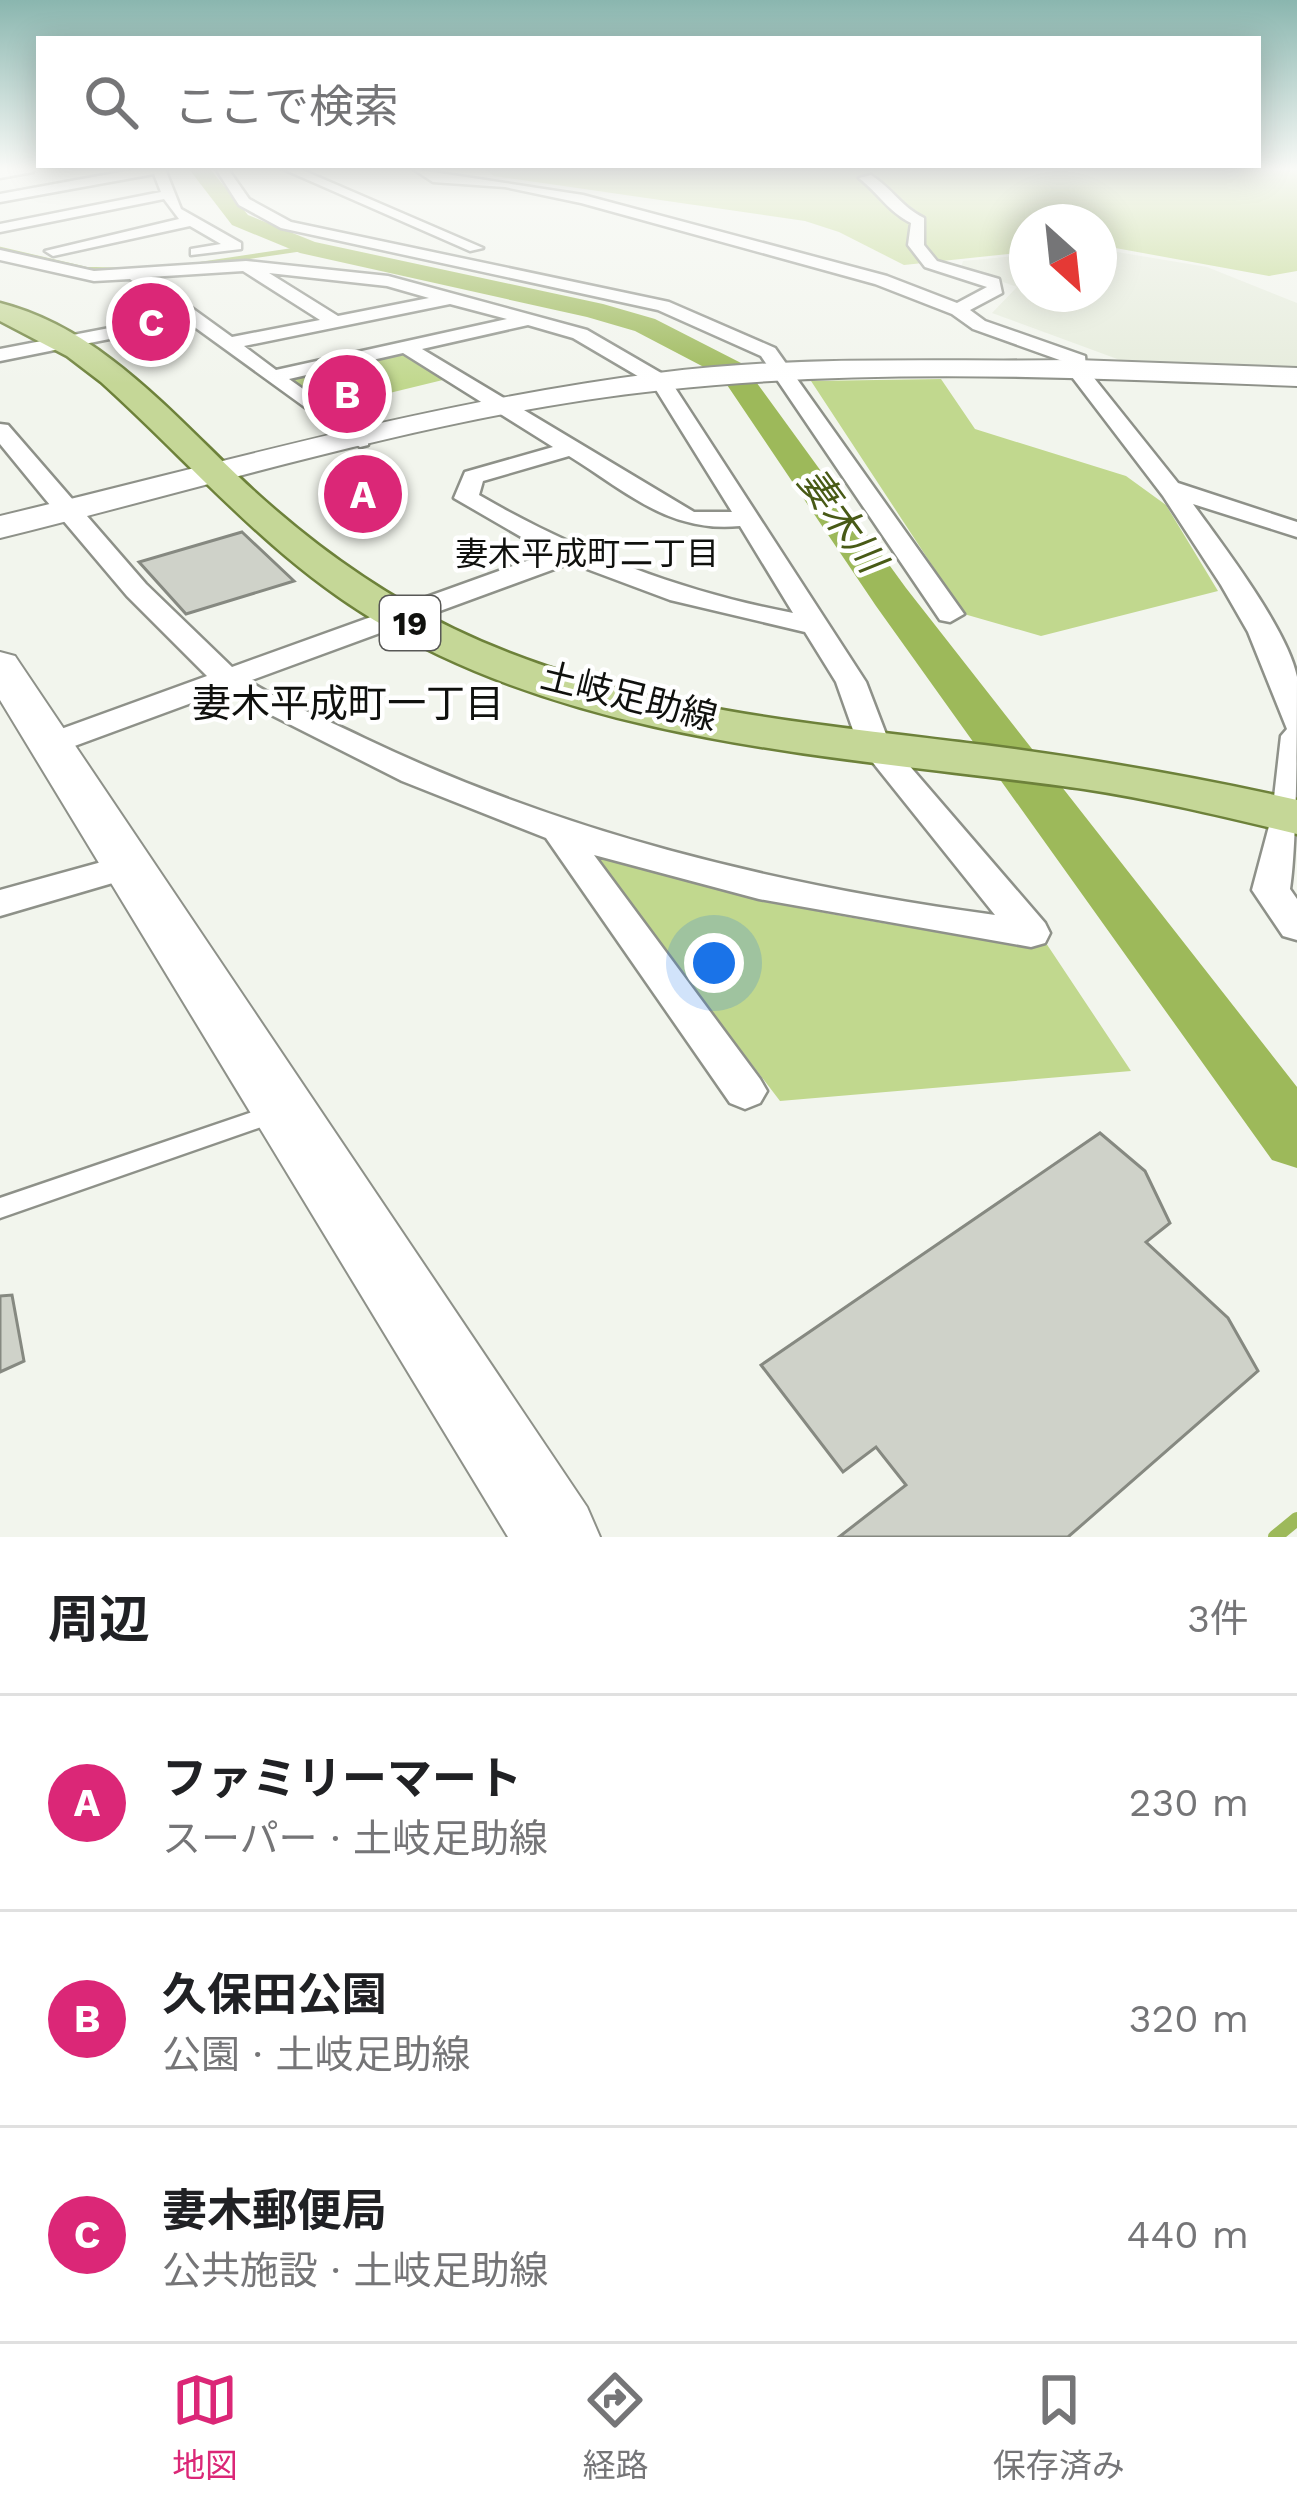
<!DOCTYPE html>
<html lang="ja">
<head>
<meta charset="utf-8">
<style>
	:root { --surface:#fff; --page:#f6f6f6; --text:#202124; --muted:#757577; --line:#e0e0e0; --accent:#db2777 }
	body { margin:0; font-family:"Work Sans","Noto Sans JP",sans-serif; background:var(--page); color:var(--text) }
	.compass { position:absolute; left:1009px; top:204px; width:108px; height:108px; border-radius:50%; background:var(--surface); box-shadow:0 6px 30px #0003; rotate:153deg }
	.you { position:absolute; left:714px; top:963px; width:42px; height:42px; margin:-30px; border:9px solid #fff; border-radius:50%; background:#1a73e8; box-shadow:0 0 0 18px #1a73e833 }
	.badge { display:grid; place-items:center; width:78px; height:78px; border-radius:50%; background:var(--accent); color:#fff; font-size:39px; font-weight:700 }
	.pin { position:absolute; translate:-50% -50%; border:6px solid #fff; box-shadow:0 3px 12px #0006 }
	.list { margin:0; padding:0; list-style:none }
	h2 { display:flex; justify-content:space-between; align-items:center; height:156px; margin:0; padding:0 48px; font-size:51px }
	h2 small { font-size:39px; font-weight:400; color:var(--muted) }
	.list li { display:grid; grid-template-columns:78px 1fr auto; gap:36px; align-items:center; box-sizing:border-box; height:216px; padding:0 48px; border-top:3px solid var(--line) }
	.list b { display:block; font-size:45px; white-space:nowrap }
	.list p { margin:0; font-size:39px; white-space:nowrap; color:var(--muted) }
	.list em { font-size:39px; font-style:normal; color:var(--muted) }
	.icon { flex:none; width:66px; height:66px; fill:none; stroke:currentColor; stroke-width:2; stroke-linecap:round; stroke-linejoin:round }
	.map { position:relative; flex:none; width:1297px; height:1537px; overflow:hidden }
	.search { position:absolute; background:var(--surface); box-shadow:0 6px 30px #0003; left:36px; right:36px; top:36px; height:132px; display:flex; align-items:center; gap:30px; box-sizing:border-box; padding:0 42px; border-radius:0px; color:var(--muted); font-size:45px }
	.sheet { height:804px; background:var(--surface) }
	nav { display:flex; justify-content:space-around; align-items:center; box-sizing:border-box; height:168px; border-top:3px solid var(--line); background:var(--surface); font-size:33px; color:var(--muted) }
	nav a { display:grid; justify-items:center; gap:6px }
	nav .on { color:var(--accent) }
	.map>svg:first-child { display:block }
	.built { fill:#e6ecdc }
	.green { fill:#c1d88e }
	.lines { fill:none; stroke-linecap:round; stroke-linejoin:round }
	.stream-far1 { stroke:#9db95a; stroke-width:4.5 }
	.stream { stroke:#9db95a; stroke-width:14 }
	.river { fill:#9db95a; fill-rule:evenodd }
	.building { fill:#cfd2c9; stroke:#868981; stroke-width:3 }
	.lane-casing { stroke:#8e9189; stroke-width:5 }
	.street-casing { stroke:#8e9189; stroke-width:5 }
	.secondary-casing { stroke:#8e9189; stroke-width:4 }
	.primary-casing { stroke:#6d813a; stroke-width:5 }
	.lane { fill:#fff; fill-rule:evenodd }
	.street { fill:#fff; fill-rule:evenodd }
	.secondary { fill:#fff; fill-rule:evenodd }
	.primary { fill:#c5d797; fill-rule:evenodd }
	.labels { text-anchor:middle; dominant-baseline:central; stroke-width:9; stroke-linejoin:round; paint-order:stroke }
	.far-neighbourhood-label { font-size:33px; fill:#10110e; stroke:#fff }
	.shield { fill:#fff; stroke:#585856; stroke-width:3 }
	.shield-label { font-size:33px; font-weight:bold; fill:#10110e }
	.street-label { font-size:36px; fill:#10110e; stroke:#fff }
	.water-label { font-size:39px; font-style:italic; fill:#485a16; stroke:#fff }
	.neighbourhood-label { font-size:39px; fill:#10110e; stroke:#fff }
</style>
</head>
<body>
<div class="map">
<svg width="1297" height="1537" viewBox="0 0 1297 1537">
	<rect width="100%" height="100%" fill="#f2f5ed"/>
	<path class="built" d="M1099 249 1207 267 1297 303V374L1139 367 992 313 1017 287 961 267 963 261 1027 255V294H1099Z"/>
	<path class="green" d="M484 169H1297V271L1269 276 1099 245V222H1027V252L904 265 839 232 805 221 494 176Z
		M411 353 451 378 328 408 289 380Z
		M941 379 975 429 1126 476 1166 505 1218 591 1041 636 964 614 811 381Z
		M602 855C748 902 892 930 1046 943L1131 1071 780 1101 593 858Z"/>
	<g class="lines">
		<path class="stream-far1" d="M0 249 86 269 124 270
			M201 264 308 248"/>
		<path class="stream" d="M1275 1537 1297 1519"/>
		<path class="river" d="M189 169H210L248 215 315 242 603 304 655 319 743 364 906 588 1297 1087V1168L1272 1160 876 606 721 376 635 331 587 317 300 253 232 225Z"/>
	</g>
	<path class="building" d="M242 532 294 581 186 614 139 562Z
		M1100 1133 1145 1171 1170 1223 1146 1242 1228 1318 1258 1371 1068 1537H839L906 1485 876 1447 843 1472 761 1365Z
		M12 1295 24 1361 0 1372V1296Z"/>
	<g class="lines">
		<g class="lane-casing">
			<path id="lane" d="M273 1105 281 1108 284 1114 281 1120 0 1218V1198Z"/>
		</g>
		<g class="street-casing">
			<path id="street" d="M34 169 33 172 0 178V170Z
				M137 169H165L181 209 241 243V249L191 255V249L221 244 190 226 53 256 45 251 179 219 164 199 0 232V224L161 192 154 174 0 202V194Z
				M216 169H228L249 199 291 222 669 302 775 348 964 614 950 622 940 620 761 356 658 310 281 228 239 205Z
				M283 169H300L483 248 470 251Z
				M413 169 583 195 887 276 957 303 987 287 925 267 908 245 911 223C888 211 879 194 859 178L871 175C893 189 900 206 924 218V245L937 261 999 279 1002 293 970 310 985 321 1085 356 1086 368 1178 483 1297 522V537L1193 504C1222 544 1288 630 1297 677 1297 720 1297 846 1290 889L1297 899V940L1283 936 1252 890 1272 815 1281 736 1287 729 1248 632 1221 585 1163 496 1069 373 1068 363 973 329 952 314 875 284 581 203 505 187 433 182Z
				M0 250 94 271 246 261 388 276 587 330 668 377 866 682 889 742 1045 923 1050 933 1045 943 1031 947 759 899 594 855 760 1079 767 1091 760 1103 745 1109 730 1103 546 838 402 781 224 691 61 751H39L34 744 39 737 207 676 127 596 45 499 0 444V424L8 425 146 584 232 667 549 553 454 498 465 472 553 447 403 353 289 379 368 435V445L360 447 189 323 0 361V349L177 315 130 279 94 281 0 260ZM243 271 320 320 232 337 149 277ZM269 273 387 286 429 298 338 316ZM450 304 507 319 276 370 244 346ZM528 325 573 338 653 385 732 512H694L422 349ZM569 456C627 492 669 533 740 526L793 613C682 592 577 552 479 495L483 481ZM571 563 670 600 805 632 836 682 858 744 995 915C775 885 565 834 364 738 326 719 285 704 249 681Z
				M127 855 140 859 145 867 140 875 0 916V890Z"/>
		</g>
		<g class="secondary-casing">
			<path id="secondary" d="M1076 360 1297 368V386C1087 378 873 367 663 390 441 413 217 485 0 538V516C218 464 435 401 658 373 796 355 937 362 1076 360Z
				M0 652 15 656 21 665 587 1507 600 1537H508L0 700Z"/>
		</g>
		<g class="primary-casing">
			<path id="primary" d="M0 303C104 329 178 421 253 490 313 545 380 593 454 629 618 708 806 723 984 745 1090 759 1193 776 1297 800V834C1226 817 1156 800 1084 789 848 756 584 747 374 620 269 557 192 464 101 382L67 356 0 321Z"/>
		</g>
		<use href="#lane" class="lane"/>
		<use href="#street" class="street"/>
		<use href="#secondary" class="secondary"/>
		<use href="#primary" class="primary"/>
	</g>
	<linearGradient id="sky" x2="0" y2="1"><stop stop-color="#8ab6af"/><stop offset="0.44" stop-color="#f9faf7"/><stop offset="1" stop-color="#f9faf7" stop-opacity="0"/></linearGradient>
	<rect width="1297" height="384" fill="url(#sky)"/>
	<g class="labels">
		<g class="far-neighbourhood-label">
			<text x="587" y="553">妻木平成町二丁目</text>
		</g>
		<rect class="shield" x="380" y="596" width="60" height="54" rx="9"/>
		<g class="shield-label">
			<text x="410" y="623">19</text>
		</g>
		<g class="street-label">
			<text transform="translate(629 697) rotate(14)">土岐足助線</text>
		</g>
		<g class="water-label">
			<text transform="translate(842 520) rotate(54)">妻木川</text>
		</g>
		<g class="neighbourhood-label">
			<text x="348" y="703">妻木平成町一丁目</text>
		</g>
	</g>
</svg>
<svg class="compass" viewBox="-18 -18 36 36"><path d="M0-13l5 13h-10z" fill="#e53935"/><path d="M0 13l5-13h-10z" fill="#757577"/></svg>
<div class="you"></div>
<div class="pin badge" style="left:363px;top:494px">A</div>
<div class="pin badge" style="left:347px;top:394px">B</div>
<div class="pin badge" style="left:151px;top:322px">C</div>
<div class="search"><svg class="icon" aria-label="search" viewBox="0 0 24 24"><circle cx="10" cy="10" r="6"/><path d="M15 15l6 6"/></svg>ここで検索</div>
</div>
<section class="sheet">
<h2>周辺<small>3件</small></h2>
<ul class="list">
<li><span class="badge">A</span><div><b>ファミリーマート</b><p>スーパー · 土岐足助線</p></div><em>230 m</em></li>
<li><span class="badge">B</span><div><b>久保田公園</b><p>公園 · 土岐足助線</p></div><em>320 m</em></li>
<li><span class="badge">C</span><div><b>妻木郵便局</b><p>公共施設 · 土岐足助線</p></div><em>440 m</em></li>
</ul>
</section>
<nav>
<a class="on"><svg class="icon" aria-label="map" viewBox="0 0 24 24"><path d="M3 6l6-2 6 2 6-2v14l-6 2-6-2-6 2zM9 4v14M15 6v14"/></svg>地図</a>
<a><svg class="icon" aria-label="directions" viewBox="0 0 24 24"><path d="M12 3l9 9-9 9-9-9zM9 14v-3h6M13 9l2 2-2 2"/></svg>経路</a>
<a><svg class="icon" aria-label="saved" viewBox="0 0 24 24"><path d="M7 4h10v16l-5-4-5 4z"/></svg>保存済み</a>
</nav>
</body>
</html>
